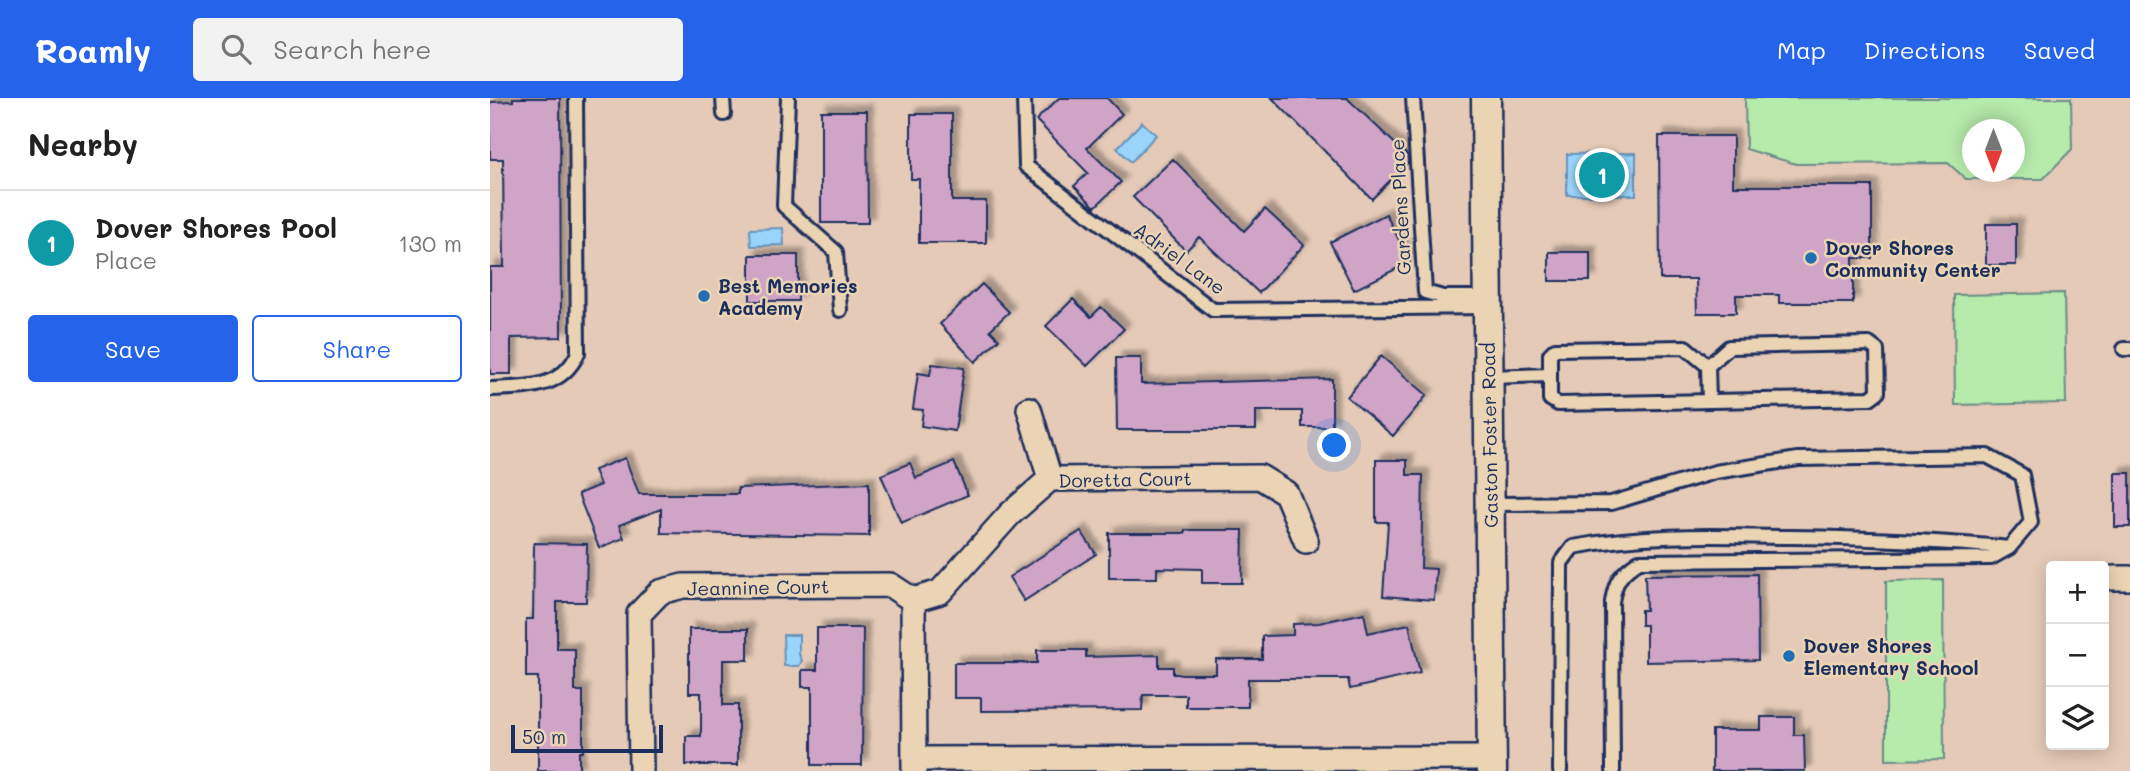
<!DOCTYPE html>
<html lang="en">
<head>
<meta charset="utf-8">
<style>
	:root { --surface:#fff; --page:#f2f2f2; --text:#222; --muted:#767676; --line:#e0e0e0; --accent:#2563eb }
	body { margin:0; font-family:Mali,sans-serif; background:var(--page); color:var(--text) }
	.controls { position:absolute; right:21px; bottom:21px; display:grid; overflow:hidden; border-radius:7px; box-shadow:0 4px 18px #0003 }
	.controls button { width:63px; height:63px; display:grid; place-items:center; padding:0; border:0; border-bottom:2px solid var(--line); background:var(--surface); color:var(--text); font:35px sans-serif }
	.compass { position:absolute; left:1472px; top:21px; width:63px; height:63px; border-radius:50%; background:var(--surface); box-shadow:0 4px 18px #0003; rotate:180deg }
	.scale { position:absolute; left:21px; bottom:18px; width:152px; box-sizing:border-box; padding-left:7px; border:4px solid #1b2f5e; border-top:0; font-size:19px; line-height:24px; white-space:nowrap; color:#1b2f5e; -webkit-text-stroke:5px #ead4b3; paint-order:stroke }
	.you { position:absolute; left:845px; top:348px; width:24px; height:24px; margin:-18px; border:5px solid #fff; border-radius:50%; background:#1a73e8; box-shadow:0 0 0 10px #1a73e833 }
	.badge { display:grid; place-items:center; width:46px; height:46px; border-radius:50%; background:var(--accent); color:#fff; font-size:23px; font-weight:700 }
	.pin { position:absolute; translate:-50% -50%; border:4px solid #fff; box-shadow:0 2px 7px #0006 }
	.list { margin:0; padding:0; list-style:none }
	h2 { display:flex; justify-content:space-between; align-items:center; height:91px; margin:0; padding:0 28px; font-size:30px }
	h2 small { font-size:23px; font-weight:400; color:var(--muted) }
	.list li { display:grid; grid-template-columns:46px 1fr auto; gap:21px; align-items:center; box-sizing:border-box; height:105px; padding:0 28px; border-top:2px solid var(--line) }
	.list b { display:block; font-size:26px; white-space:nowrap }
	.list p { margin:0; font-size:23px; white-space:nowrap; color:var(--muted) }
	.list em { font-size:23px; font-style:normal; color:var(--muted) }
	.actions { display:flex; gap:14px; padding:21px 28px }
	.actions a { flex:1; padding:16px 0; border:2px solid var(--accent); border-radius:7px; text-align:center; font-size:24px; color:var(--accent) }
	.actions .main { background:var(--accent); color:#fff }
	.icon { flex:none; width:38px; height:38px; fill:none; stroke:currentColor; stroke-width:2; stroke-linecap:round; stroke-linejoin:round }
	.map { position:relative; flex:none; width:1640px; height:673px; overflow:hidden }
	header { display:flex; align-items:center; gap:42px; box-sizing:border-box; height:98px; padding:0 35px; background:var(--accent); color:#fff }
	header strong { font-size:33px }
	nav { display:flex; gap:38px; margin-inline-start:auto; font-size:24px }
	.search { width:490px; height:63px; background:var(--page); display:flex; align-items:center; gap:18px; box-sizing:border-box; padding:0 24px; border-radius:7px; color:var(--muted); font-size:26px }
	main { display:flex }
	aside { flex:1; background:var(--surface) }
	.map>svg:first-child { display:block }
	.green { fill:#b7ebac; stroke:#698d85; stroke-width:2; fill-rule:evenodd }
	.water { fill:#99d5fa; stroke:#6793bc; stroke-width:2 }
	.building { fill:#d0a4c7; stroke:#1b2f5e; stroke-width:2; filter:url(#shadow) }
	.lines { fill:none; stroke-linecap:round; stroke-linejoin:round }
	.service-casing { stroke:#1b2f5e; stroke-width:18 }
	.minor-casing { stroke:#1b2f5e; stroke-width:28 }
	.tertiary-casing { stroke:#1b2f5e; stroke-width:33 }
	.service { stroke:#ead4b3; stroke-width:12 }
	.minor { stroke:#ead4b3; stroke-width:23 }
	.tertiary { stroke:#ead4b3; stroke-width:28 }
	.poi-dot { fill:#1f6fb2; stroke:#ead4b3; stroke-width:2.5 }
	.labels { text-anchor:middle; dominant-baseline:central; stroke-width:5; stroke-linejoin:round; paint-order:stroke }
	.street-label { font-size:19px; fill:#1b2f5e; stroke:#ead4b3 }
	.poi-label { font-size:19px; font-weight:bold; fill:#1b2f5e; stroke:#ead4b3; text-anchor:start }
</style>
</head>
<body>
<header>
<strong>Roamly</strong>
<div class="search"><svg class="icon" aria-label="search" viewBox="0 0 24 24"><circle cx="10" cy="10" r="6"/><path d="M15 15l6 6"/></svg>Search here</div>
<nav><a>Map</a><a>Directions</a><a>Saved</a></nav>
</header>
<main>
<aside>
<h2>Nearby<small></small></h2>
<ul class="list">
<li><span class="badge" style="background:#0f9aa8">1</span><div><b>Dover Shores Pool</b><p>Place</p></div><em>130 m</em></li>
</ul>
<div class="actions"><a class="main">Save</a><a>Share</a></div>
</aside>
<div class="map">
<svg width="1640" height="673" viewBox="0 0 1640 673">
	<defs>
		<filter id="shadow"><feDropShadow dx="6" dy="-6" stdDeviation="2" flood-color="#0004"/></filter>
	</defs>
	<rect width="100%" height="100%" fill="#e5cab7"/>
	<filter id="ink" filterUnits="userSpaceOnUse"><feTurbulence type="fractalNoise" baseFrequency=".0143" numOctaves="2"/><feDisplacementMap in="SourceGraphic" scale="14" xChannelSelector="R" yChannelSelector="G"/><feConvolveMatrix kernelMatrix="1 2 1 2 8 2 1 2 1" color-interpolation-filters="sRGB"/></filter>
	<g filter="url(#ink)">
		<path class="green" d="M1255 0H1581L1582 51 1553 81H1476L1458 65 1306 66 1256 51ZM1482 32H1524V74H1482Z
			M1574 195 1576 305 1465 307 1464 197Z
			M1453 482 1454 661 1396 662V483Z"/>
		<path class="water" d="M652 24 666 37 641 64 627 50Z
			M1146 55V97H1077V56Z
			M293 130 294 147 261 148 260 131Z
			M293 537H309V556L312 563 309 568H294Z"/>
		<path class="building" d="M23 0H70L71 239 21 240V276H0V169H14L13 61H0V4L23 3Z
			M569 0H617L632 16 597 50 631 84 605 109 584 88 598 75 546 22Z
			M782 0H857L918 58V64L882 101Z
			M331 13H377L378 125H331Z
			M421 16H462V103H496V145H429V81H421Z
			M1169 38H1243V88H1382V160H1363V205H1289V197H1246V215H1207L1206 181H1170Z
			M683 61 754 133 775 111 814 147 769 195 709 139 696 153 643 99Z
			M896 116 920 164 864 192 840 144Z
			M1496 126H1526V167H1496Z
			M1059 154H1100V183H1059Z
			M260 157H308V203H260Z
			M492 186 519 214 500 232 509 241 485 264 450 226Z
			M583 201 601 219 611 209 634 231 597 268 556 228Z
			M891 258 937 297 903 338 857 299Z
			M626 260H651V286L842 281V329H812V313H766V332H627Z
			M442 266 474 270 465 333 431 328 433 312 423 311 428 275 440 277Z
			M135 360 149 396H248V390L379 385V438L171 435V411L129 427 134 440 109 450 88 396 110 387 104 372Z
			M886 362H917V377H933L931 470 946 471 944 502 893 498 898 424H886Z
			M464 364 478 397 411 425 391 377 420 365 426 380Z
			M1625 375H1640V429H1625Z
			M695 432H753L752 485H712V471L667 470V480H619V435H695Z
			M591 433 606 456 534 503 519 479Z
			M44 445 97 446 96 504H67V551H85V593H93V654H89V673H48V579H36V521H43Z
			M1267 476 1268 562 1156 564V527H1151V512H1156L1155 477Z
			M874 515 878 535 919 526 930 575 860 591 858 581H758V609H696V597H653L652 612 491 613V600H464V565H547V552H596V559L669 557V569H683V576H726V561H772V538L803 537V526L829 525Z
			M327 530H373L372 667H322V589H312V572H327Z
			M199 531H258V562H233V607H248V667H196V638H211V595H199Z
			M1271 619H1304V637H1314L1315 673H1222V632H1271Z"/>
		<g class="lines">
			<g class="service-casing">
				<path id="service" d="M233 0 234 16
					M298 0 294 108 346 154 350 212
					M534 0 536 68 723 212 998 209
					M923 0 935 194 953 199H998
					M1634 251H1640
					M1218 268 1219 303
					M999 279 1060 277V301L1068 306 1380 300 1388 294 1387 252 1379 246 1239 249 1218 268 1195 249 1065 251 1060 256V277
					M0 291C36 289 71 292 88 255L86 0
					M1000 406 1121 405 1225 374 1308 361 1497 358 1532 377 1541 424 1519 450 1501 460 1149 463C1131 475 1125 483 1122 504L1123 673
					M1070 673 1071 465 1083 449C1155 435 1227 438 1301 439 1374 440 1446 442 1519 450"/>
			</g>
			<g class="minor-casing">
				<path id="minor" d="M539 311 560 381
					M1624 480H1640
					M423 502 450 494 520 416 560 381 770 379 796 395 816 443
					M423 502 424 673
					M424 661 1002 660
					M151 673 149 516 170 494 193 488 400 487 423 502"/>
			</g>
			<g class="tertiary-casing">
				<path id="tertiary" d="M996 0 1002 673"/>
			</g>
			<use href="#service" class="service"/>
			<use href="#minor" class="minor"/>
			<use href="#tertiary" class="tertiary"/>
		</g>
	</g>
	<g class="poi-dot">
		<circle cx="1321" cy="160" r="7"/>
		<circle cx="214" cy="198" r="7"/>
		<circle cx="1299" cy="558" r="7"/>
	</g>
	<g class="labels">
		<g class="street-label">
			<text transform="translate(910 109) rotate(-93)">Gardens Place</text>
			<text transform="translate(690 160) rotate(36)">Adriel Lane</text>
			<text transform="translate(999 337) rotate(-91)">Gaston Foster Road</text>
			<text transform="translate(635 381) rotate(-1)">Doretta Court</text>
			<text transform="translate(268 489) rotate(-1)">Jeannine Court</text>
		</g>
		<g class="poi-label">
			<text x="1335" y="149">Dover Shores<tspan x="1335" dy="22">Community Center</tspan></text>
			<text x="228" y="187">Best Memories<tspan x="228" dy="22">Academy</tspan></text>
			<text x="1313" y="547">Dover Shores<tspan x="1313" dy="22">Elementary School</tspan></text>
		</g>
	</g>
</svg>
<div class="controls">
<button>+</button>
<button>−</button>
<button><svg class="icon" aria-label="layers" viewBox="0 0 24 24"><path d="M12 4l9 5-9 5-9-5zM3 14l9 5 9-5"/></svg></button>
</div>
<svg class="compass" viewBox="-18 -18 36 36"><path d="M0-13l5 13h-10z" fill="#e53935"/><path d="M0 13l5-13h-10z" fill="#767676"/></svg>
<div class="scale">50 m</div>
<div class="you"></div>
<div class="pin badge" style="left:1112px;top:77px;background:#0f9aa8">1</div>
</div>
</main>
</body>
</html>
